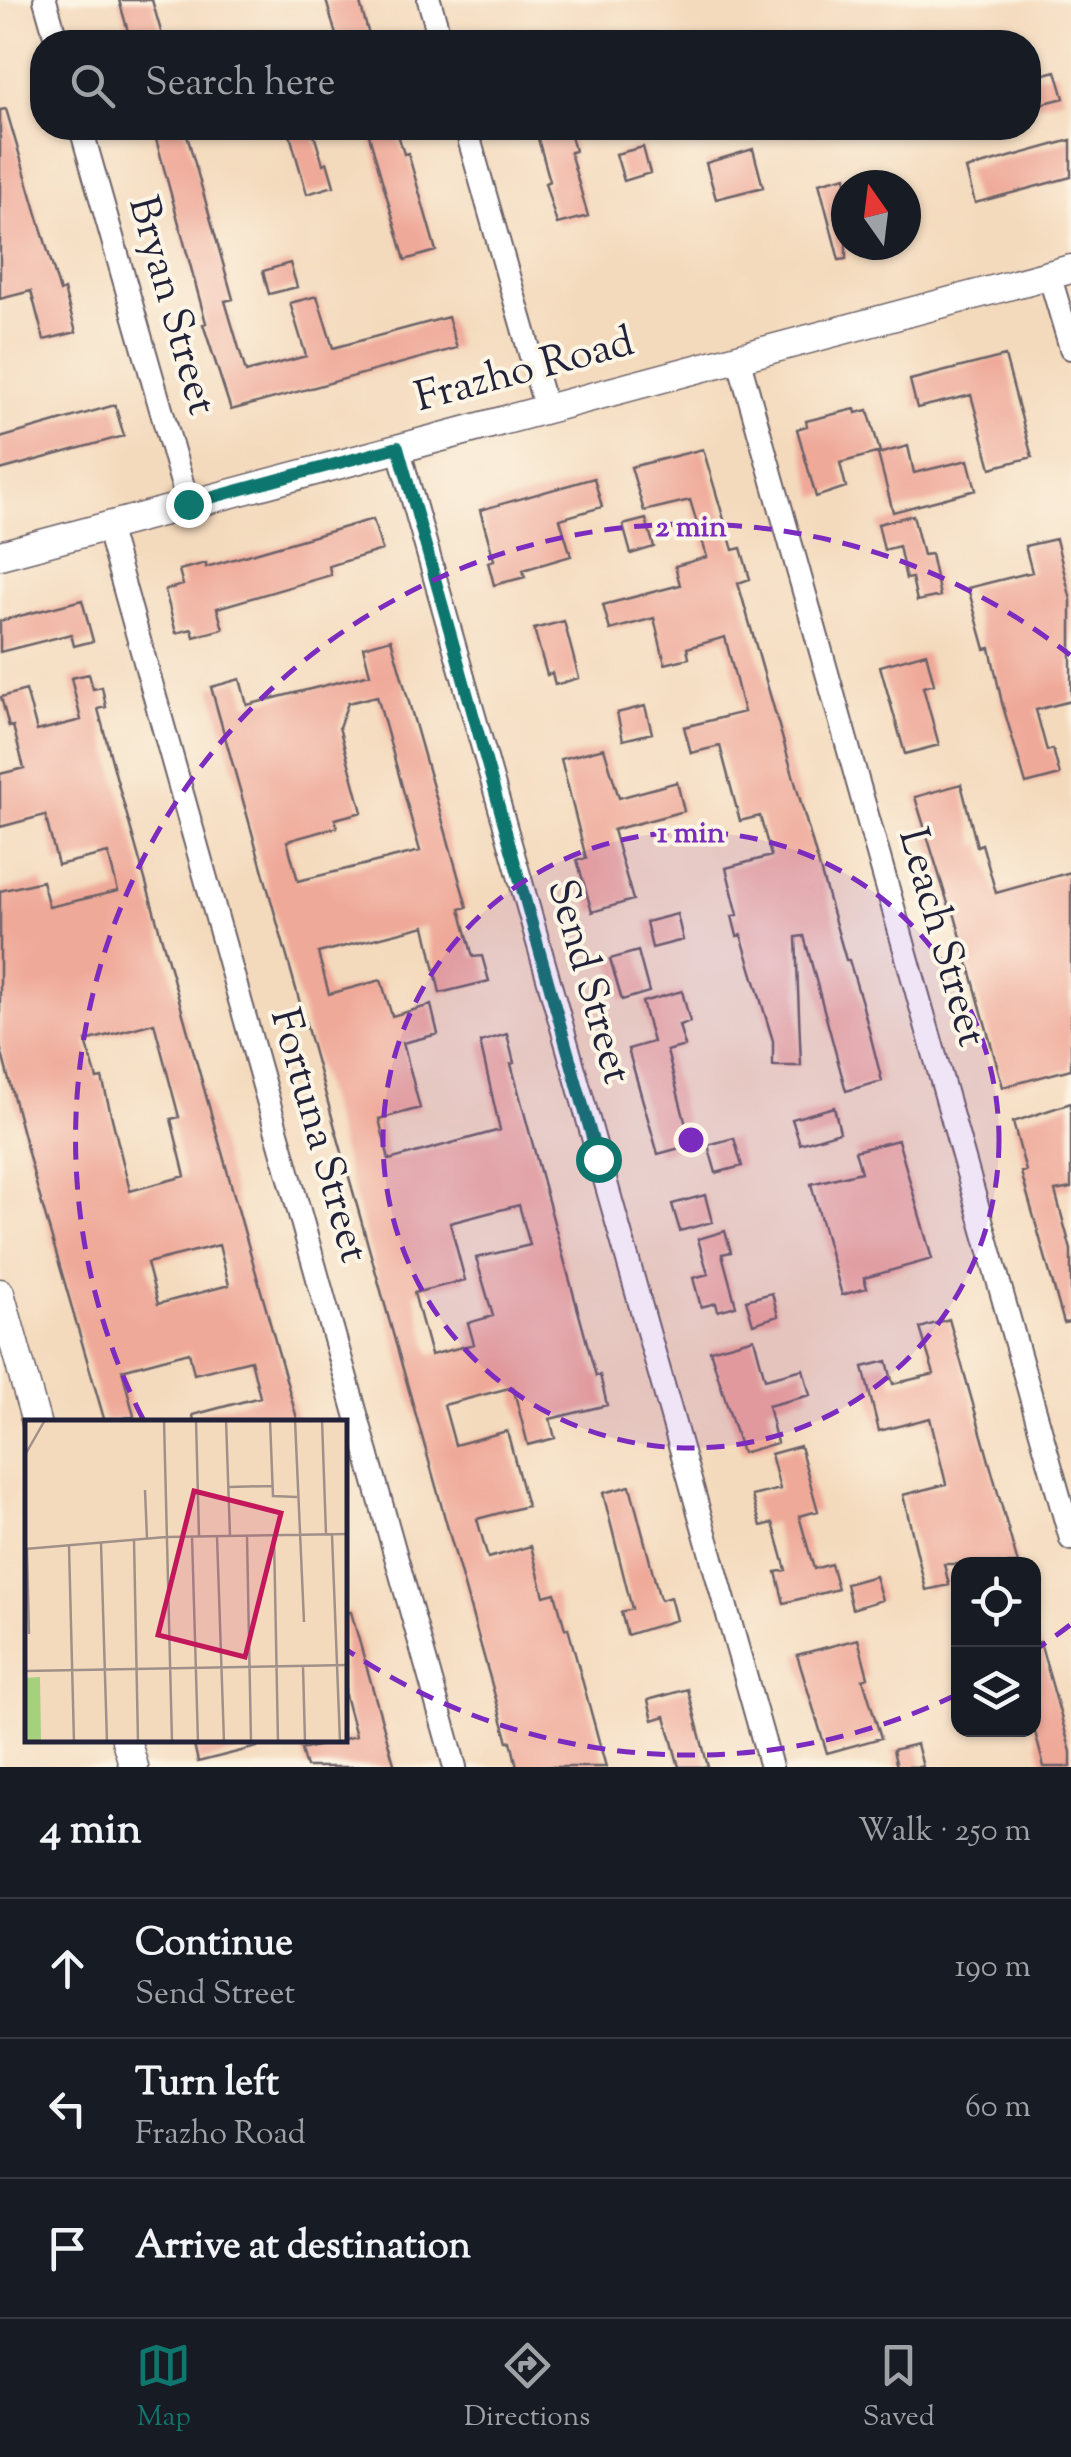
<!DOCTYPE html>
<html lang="en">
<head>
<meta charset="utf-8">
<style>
	:root { --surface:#171b24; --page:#20242c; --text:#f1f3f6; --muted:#9ea1a6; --line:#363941; --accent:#0f766e }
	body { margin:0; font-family:"Sorts Mill Goudy",serif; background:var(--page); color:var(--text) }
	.controls { position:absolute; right:30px; bottom:30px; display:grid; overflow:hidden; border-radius:20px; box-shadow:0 2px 8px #0004 }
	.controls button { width:90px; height:90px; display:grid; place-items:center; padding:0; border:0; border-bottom:2px solid var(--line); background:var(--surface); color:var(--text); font:50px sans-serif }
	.compass { position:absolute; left:831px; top:170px; width:90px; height:90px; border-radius:50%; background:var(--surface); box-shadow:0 2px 8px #0004; rotate:346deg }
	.stop { position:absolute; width:30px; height:30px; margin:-22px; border:8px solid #0f766e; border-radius:50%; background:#fff }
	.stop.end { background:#0f766e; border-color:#fff; box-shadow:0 2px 10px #0008 }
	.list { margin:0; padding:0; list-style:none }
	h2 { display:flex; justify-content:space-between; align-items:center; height:130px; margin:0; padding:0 40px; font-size:42px }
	h2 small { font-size:32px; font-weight:400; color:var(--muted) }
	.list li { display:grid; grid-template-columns:65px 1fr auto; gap:30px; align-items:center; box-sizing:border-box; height:140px; padding:0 40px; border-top:2px solid var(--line) }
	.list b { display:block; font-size:38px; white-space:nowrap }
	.list p { margin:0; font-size:32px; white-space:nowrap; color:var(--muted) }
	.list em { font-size:32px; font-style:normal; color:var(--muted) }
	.icon { flex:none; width:55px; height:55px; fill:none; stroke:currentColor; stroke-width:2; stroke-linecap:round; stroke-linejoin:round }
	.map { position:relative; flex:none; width:1071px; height:1767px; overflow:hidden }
	.search { position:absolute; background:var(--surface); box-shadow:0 2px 8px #0004; left:30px; right:30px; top:30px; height:110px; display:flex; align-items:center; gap:25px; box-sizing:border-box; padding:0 35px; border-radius:40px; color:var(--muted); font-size:38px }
	.sheet { height:550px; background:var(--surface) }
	nav { display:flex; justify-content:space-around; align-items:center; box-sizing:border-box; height:140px; border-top:2px solid var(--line); background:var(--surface); font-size:28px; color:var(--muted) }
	nav a { display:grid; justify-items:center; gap:5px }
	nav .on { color:var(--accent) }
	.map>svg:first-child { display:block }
	.building { fill:#efa999; fill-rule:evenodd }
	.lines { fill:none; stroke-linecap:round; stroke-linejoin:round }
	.minor-casing { stroke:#6c6268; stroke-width:26 }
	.tertiary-casing { stroke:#6c6268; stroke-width:31 }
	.minor { stroke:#fff; stroke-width:22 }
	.tertiary { stroke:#fff; stroke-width:28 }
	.route { stroke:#0f766e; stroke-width:12 }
	.ring { fill:none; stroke:#7b2cbf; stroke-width:5; stroke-dasharray:18 12 }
	.labels { text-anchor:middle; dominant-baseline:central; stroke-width:8; stroke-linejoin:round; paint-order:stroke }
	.street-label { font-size:42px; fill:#22223b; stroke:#fcf5e5 }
	.inset-road { fill:none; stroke:#a09089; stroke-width:2.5 }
	.view { fill:#c2185b; fill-opacity:0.15; stroke:#c2185b; stroke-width:5 }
	.inset-edge { fill:none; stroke:#22223b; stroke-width:5 }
	.centre { fill:#7b2cbf; stroke:#fcf5e5; stroke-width:5 }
	.ring-label { font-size:30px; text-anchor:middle; font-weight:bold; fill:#7b2cbf; stroke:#fcf5e5; stroke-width:8; stroke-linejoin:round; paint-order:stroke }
</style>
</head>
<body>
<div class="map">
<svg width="1071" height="1767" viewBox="0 0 1071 1767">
	<rect width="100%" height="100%" fill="#fcf5e5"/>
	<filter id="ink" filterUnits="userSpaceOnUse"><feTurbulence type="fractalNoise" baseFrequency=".01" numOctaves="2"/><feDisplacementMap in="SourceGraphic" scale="20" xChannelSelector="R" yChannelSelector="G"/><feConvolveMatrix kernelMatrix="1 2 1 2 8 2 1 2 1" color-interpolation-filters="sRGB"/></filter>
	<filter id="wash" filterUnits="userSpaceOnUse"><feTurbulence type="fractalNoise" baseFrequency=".0048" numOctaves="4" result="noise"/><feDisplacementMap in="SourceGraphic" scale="40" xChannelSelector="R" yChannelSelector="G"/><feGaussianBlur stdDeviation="2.25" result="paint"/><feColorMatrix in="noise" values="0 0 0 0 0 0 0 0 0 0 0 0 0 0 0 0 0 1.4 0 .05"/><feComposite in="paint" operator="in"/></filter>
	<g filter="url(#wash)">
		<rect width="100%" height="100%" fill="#f4dabd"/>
		<g id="blocks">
			<path class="building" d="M119 0H152L164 42H131Z
				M326 0H359L371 42H338Z
				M1056 71 1064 98 1037 105 1030 78Z
				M6 109 60 292 64 290 76 332 44 340 31 291 0 299V110Z
				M153 128H185L233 299 225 301 246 372 306 356 290 303 317 296 333 348 448 317 457 348 231 410 203 324 206 323Z
				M288 128H312L323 164 327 162 334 186 307 194Z
				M367 128H396L404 154 408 153 436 251 405 260Z
				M535 128H569L575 151 570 152 588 216 557 224 545 183 550 181Z
				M1071 140V177L975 203 966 169Z
				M643 147 650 173 624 181 616 154Z
				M753 149 763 187 716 199 706 163Z
				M846 176V259L839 260 819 183Z
				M290 263 297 287 269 294 263 271Z
				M1005 356 1032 457 991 468 971 395 917 408 910 380Z
				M115 405 124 436 0 470V438Z
				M855 409 856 413 868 410 880 452 840 463 846 487 816 497 797 429 807 426 806 421Z
				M908 446 914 473 968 460 976 490 893 512 878 454Z
				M703 449 733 550 741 548 750 579 738 583 846 960H849L862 1003 882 1081 846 1091 804 936 796 937 801 1066H773V1041L741 935 737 936 732 916 738 915 726 868 771 856 760 816 740 821 720 746 691 753 684 727 744 712 725 637 687 648 689 658 665 664 654 618 610 630 603 605 680 585 675 566 707 557 690 500 644 511 631 467Z
				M594 478 602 507 560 519 571 556 523 570 525 577 494 585 488 562 494 560 480 510Z
				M913 515 923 555 931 554 940 596 917 601 912 578 906 579 899 546 884 550 878 524Z
				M373 519 382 550 329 566 331 575 217 608 223 629 194 637 192 629 176 633 165 590 183 585 179 570 206 563V567Z
				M646 519 654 547 631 554 623 525Z
				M1056 539 1071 600V701L1036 710 1047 751 1053 749 1060 775 1026 784 1002 703 990 648 985 649 968 588 1032 572 1025 546Z
				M82 600 93 641 74 646 71 634 0 652V621Z
				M564 621 579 678 555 685 552 673 547 675 534 629Z
				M391 639 467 907 460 909 473 957 482 956 489 981 440 993 425 926 318 953 329 994 381 980 392 1016 431 1005 438 1034 403 1043 420 1108 379 1119 389 1160 500 1130 480 1042 507 1034 514 1063 511 1064 560 1245 596 1376 600 1375 607 1405 550 1419 555 1438 528 1445 513 1387 444 1405 455 1445 507 1431 527 1506 477 1519 488 1558 531 1546 544 1596 555 1593 565 1629 568 1628 606 1767H517L511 1741 508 1742 211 687 240 679 247 705 370 674 363 647ZM377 696 420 851 298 881 287 841 337 827 335 819 362 812 339 727 348 703ZM519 1205 530 1245 476 1258 493 1316 468 1323 474 1344 431 1355 414 1293 465 1280 450 1223Z
				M926 653 934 684 923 687 939 745 905 754 880 666Z
				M89 674 93 689 102 687 106 707 98 709 117 780 298 1422H194L193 1415 260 1397 251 1360 194 1374 189 1352 122 1370 134 1416 105 1422 37 1187 0 1046V891L42 881 49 907 118 891 108 853 58 865 45 815 0 827V774L24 768 13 726 9 727 1 697 26 690 37 731 81 720 71 678ZM154 1023 179 1117 171 1119 185 1176 130 1191 102 1078 97 1079 86 1041ZM219 1245 229 1285 158 1304 147 1263Z
				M645 706 652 733 623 740 617 713Z
				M604 748 619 798 677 782 684 811 613 830 633 900 592 912 577 860 586 858 561 759Z
				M961 784 977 846 982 844 996 893 1071 872V1069L1003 1087 955 916 952 909 950 910 915 797Z
				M677 914 683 940 652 948 646 922Z
				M638 951 649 992 622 1000 610 959Z
				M682 991 690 1022 679 1025 685 1046 667 1051 691 1145 658 1154 628 1049 653 1042 642 1002Z
				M1071 1103V1188L1055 1191 1071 1250V1322L1064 1323 1021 1172 1026 1171 1013 1122Z
				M834 1107 840 1132 800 1144 792 1119Z
				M734 1138 742 1166 716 1173 708 1145Z
				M898 1140 932 1259 864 1278 867 1288 842 1295 811 1184 861 1172 855 1151Z
				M705 1195 712 1222 680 1231 672 1204Z
				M725 1231 731 1252 722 1254 736 1306 718 1311 716 1303 701 1307 693 1278 708 1274 698 1239Z
				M772 1293 778 1316 753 1324 746 1300Z
				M949 1319 1018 1564H944L949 1585 926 1590 903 1495 946 1484 930 1418 879 1431 863 1367 887 1361 893 1384 934 1374 920 1328Z
				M754 1338 765 1379 803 1369 810 1395 768 1406 777 1443 742 1453 710 1350Z
				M800 1446 818 1511 799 1516 814 1569 831 1564 838 1589 784 1603 776 1572 786 1570 773 1523 761 1526 752 1496 780 1489 771 1454Z
				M630 1486 659 1596 661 1600 670 1597 676 1620 627 1635 621 1612 632 1609 603 1493Z
				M875 1576 882 1600 852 1609 846 1584Z
				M351 1612 395 1767H306L301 1750 356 1736 345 1695V1613Z
				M858 1639 868 1677 863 1679 881 1738 827 1753 797 1655Z
				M1040 1642 1071 1752V1767H1044L1034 1728V1643Z
				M688 1689 708 1767H679L665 1716 653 1720 648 1700Z
				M193 1740H256L257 1747 198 1762Z
				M917 1744 923 1767H897L893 1750Z"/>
		</g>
	</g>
	<g filter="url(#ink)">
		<use href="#blocks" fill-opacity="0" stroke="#6c6268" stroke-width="2.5"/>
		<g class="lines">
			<g class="minor-casing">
				<path id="minor" d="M45 0 57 42
					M429 0 441 42
					M81 128 188 504
					M466 128 546 409
					M1049 274 1071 348
					M738 357 1071 1539
					M398 447 771 1767
					M107 526 455 1767"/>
			</g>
			<g class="tertiary-casing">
				<path id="tertiary" d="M0 555 1071 269
					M0 1293 36 1422
					M126 1740 134 1767"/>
			</g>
			<use href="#minor" class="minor"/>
			<use href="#tertiary" class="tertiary"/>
		</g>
	</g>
	<g class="lines" filter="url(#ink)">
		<path class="route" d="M188 504 398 447 598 1159"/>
	</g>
	<circle cx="691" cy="1140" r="308" fill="#7b2cbf" fill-opacity=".12"/>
	<g class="ring">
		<circle cx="691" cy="1140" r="308"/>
		<path d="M1070 1625A615 615 0 0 1 1035 1650M956 1695A615 615 0 0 1 347 1650M143 1419A615 615 0 0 1 1070 655"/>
	</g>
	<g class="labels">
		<g class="street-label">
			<text transform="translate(170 306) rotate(74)">Bryan Street</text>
			<text transform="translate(525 372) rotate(-15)">Frazho Road</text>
			<text transform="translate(940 938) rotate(74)">Leach Street</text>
			<text transform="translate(587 982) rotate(74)">Send Street</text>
			<text transform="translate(317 1136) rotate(74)">Fortuna Street</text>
		</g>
	</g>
	<g transform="translate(25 1420)">
		<rect width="322" height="322" fill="#f4dabd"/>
		<path d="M15 257 16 322H0V258Z" fill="#a5d07c"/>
		<path class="inset-road" d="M139 0 147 322M171 0 174 116M201 0 205 116M245 0 248 76 272 77M270 0 279 202M297 0 301 114M0 35 20 0M204 67 247 66M120 70 122 118M307 115 315 322M167 116 173 322M192 116 199 322M222 116 226 322M249 116 253 322M109 120 113 322M76 123 82 322M44 126 49 322M0 129 141 117 323 114M2 129 4 214M278 246 280 322M0 251 323 245"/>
		<path class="view" d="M169 71 256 93 220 237 133 215Z"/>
		<rect width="322" height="322" class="inset-edge"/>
	</g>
	<circle cx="691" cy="1140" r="15" class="centre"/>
	<g class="ring-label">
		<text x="691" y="536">2 min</text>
		<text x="691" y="842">1 min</text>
	</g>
</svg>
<div class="controls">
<button><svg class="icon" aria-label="locate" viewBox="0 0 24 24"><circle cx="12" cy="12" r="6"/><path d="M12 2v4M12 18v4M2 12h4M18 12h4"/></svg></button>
<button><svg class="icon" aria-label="layers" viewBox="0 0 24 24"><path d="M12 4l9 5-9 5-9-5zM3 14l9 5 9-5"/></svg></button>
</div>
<svg class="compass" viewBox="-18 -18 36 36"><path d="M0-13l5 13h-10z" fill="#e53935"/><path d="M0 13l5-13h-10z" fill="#9ea1a6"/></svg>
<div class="stop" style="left:598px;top:1159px"></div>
<div class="stop end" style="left:188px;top:504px"></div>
<div class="search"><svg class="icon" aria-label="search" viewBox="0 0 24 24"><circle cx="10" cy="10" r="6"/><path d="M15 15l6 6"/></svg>Search here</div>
</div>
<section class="sheet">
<h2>4 min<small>Walk · 250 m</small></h2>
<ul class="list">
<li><svg class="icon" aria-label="ahead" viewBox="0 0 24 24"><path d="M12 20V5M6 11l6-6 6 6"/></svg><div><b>Continue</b><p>Send Street</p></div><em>190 m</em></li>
<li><svg class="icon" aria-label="left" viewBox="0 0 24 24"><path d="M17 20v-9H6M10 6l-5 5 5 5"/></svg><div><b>Turn left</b><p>Frazho Road</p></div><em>60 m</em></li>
<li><svg class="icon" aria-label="arrive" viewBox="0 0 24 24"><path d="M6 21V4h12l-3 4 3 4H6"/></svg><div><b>Arrive at destination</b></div></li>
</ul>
</section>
<nav>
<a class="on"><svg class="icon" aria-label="map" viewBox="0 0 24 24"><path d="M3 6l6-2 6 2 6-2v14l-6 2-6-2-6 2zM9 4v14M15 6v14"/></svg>Map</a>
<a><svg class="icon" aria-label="directions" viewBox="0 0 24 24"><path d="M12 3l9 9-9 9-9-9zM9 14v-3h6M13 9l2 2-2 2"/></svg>Directions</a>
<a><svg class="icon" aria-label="saved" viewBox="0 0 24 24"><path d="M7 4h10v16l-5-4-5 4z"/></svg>Saved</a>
</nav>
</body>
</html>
